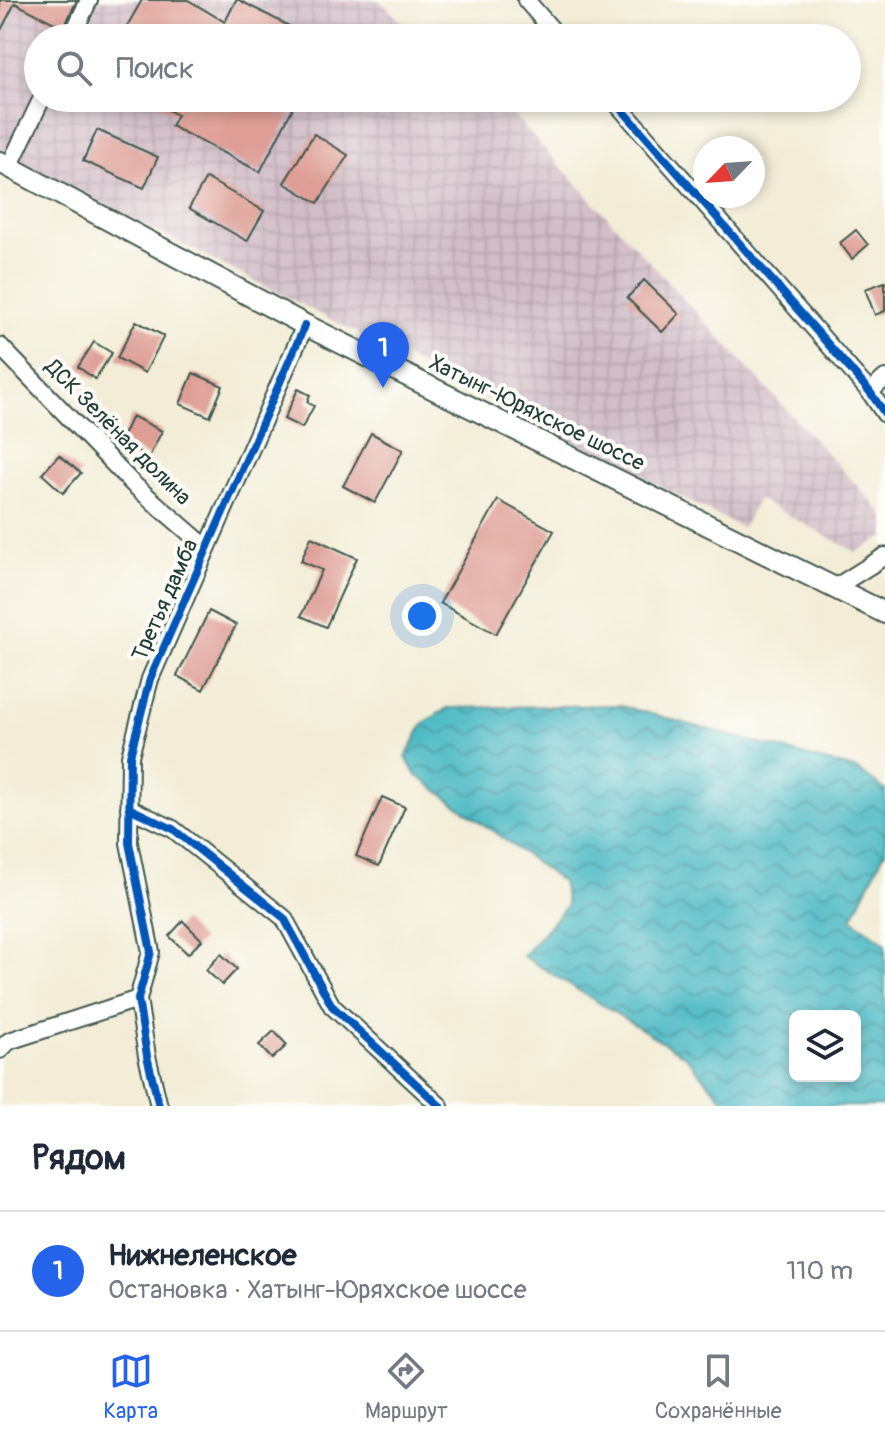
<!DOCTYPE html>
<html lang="ru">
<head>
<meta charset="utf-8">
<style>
	:root { --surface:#fff; --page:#f6f6f7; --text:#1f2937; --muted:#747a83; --line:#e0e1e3; --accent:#2563eb }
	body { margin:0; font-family:Pangolin,sans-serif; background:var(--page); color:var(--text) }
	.controls { position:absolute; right:24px; bottom:24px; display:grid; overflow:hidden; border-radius:12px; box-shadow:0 4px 12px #0003 }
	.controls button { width:72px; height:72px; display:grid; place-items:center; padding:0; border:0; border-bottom:2px solid var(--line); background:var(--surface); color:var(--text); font:40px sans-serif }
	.compass { position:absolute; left:693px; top:136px; width:72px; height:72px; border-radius:50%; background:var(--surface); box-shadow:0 4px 12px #0003; rotate:245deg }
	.you { position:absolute; left:422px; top:616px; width:28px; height:28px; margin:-20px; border:6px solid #fff; border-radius:50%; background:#1a73e8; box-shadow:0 0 0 12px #1a73e833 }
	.badge { display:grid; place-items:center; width:52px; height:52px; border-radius:50%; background:var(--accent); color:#fff; font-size:26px; font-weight:700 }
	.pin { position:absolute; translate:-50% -66px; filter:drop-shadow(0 2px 4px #0008) }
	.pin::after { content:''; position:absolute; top:42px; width:28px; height:24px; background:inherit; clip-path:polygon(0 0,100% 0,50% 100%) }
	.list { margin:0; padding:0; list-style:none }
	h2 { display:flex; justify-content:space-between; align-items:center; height:104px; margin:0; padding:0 32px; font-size:34px }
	h2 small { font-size:26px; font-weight:400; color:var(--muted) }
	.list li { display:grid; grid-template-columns:52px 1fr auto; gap:24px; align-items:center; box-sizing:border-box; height:120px; padding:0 32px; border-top:2px solid var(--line) }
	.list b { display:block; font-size:30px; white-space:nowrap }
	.list p { margin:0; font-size:26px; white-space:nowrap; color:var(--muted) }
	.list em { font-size:26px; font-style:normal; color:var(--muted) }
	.icon { flex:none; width:44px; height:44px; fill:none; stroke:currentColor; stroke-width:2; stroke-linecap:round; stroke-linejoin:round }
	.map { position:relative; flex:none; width:885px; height:1106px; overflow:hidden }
	.search { position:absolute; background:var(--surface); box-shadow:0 4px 12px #0003; left:24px; right:24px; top:24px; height:88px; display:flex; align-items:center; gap:20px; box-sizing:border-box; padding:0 28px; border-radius:44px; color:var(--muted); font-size:30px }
	.sheet { height:224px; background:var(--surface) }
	nav { display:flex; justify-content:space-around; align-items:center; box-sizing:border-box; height:112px; border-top:2px solid var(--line); background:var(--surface); font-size:22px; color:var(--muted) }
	nav a { display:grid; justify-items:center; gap:4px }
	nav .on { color:var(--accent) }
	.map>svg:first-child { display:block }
	.industrial { fill:url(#industrial-grid) }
	.water { fill:url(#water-waves); stroke:#357b7c; stroke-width:2; fill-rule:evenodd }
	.building { fill:#de9e95 }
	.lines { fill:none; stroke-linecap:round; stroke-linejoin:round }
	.minor-casing { stroke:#3f574c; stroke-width:20 }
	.major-casing { stroke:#3f574c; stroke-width:24 }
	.minor { stroke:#fff; stroke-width:16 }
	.major { stroke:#fff; stroke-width:20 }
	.cycleway-casing { stroke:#fdfcf7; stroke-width:13 }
	.cycleway { stroke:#0057b8; stroke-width:8 }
	.labels { text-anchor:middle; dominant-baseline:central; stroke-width:8; stroke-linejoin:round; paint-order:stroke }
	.street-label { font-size:22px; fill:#1f3d34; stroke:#fdfcf7 }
</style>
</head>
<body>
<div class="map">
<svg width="885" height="1106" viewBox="0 0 885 1106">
	<defs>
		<pattern id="industrial-grid" width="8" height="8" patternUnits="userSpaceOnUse" patternTransform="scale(2)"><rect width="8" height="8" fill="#d2bdc8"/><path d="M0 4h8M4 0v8" fill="none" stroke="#b4a3ac"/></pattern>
		<pattern id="water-waves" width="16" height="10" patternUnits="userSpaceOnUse" patternTransform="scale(2)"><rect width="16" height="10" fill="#4bb9c4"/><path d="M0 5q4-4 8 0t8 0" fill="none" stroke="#3e98a0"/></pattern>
	</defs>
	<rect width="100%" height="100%" fill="#fdfcf7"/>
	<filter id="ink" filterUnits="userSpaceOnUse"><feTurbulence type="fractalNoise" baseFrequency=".0125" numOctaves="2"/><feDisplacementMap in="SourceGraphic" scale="16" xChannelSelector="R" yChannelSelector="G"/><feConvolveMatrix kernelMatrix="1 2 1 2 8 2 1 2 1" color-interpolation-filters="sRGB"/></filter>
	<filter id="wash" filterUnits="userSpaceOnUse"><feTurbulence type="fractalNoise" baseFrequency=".006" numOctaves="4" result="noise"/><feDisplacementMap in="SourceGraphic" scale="32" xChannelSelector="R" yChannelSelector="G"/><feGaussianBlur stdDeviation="1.8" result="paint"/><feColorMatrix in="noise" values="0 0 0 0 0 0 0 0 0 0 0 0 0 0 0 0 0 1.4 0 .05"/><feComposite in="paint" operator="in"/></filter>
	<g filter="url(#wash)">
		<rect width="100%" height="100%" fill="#f3edd7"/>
		<path class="industrial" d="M0 0H379L407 27 429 25 442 38H38V98H497L885 516V537L856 552 758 499 742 528 0 152Z"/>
		<path class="water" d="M618 705 858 770 885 790V851L852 919 885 943V1106H729L685 1056 523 956 567 905 562 882 415 774 406 757 423 724 447 708ZM795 1016H855V1076H795Z"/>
		<g id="blocks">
			<path class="building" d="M0 0H77L64 28 15 3 0 32Z
				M142 0H188L225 22 236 0H239L312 38H120Z
				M147 98H298L260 172 171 126 177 115Z
				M97 130 158 157 144 188 83 161Z
				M314 134 348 155 318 203 284 183Z
				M206 178 264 211 247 241 189 208Z
				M856 230 868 245 852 259 840 243Z
				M644 280 679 314 662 332 627 298Z
				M885 282V311L875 315 865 289Z
				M136 321 164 336 145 373 117 358Z
				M94 342 112 353 95 379 78 367Z
				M193 373 223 386 210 417 180 404Z
				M298 389 310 395 307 402 314 406 302 428 284 419Z
				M132 416 162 431 149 457 120 442Z
				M371 433 403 450 375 503 343 486Z
				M59 455 81 473 63 493 42 474Z
				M498 500 554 531 496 634 440 603Z
				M311 537 357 558 326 627 301 616 322 570 301 561Z
				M209 611 236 625 203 690 177 676Z
				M382 797 405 807 379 866 356 856Z
				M183 921 202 940 188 954 169 936Z
				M221 954 237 969 222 985 206 970Z
				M274 1031 287 1045 272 1059 259 1045Z"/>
		</g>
	</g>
	<g filter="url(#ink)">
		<use href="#blocks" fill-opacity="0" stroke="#3f574c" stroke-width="2"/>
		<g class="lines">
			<g class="minor-casing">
				<path id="minor" d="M526 0 559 38
					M71 38 89 0
					M612 98 870 392 885 414
					M9 167 42 98
					M0 346 133 484 207 548
					M870 392 885 378
					M836 587 885 556
					M129 808 173 829 284 918 332 1006 440 1106
					M0 1050 9 1041 138 999
					M159 1106 147 1056 138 999 151 952 129 843 130 756 150 679 305 325"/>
			</g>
			<g class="major-casing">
				<path id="major" d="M0 162 305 325 885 613"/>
			</g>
			<use href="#minor" class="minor"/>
			<use href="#major" class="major"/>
			<g class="cycleway-casing">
				<path id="cycleway" d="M612 98 870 392 885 414
					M129 808 173 829 284 918 332 1006 440 1106
					M159 1106 147 1056 138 999 151 952 129 843 130 756 150 679 305 325"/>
			</g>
			<use href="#cycleway" class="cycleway"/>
		</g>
	</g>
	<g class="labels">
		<g class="street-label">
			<text transform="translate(537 413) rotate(26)">Хатынг-Юряхское шоссе</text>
			<text transform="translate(118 432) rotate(45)">ДСК Зелёная долина</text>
			<text transform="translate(165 600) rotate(-66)">Третья дамба</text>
		</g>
	</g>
</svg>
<div class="controls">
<button><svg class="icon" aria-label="layers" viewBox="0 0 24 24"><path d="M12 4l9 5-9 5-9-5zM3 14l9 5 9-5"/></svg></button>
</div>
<svg class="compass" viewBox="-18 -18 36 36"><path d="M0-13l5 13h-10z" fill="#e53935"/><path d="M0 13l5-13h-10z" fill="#747a83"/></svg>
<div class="you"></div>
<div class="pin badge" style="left:383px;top:388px">1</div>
<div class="search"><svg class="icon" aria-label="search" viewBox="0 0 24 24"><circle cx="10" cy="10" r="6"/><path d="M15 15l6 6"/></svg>Поиск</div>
</div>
<section class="sheet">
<h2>Рядом<small></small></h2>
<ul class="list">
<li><span class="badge">1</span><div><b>Нижнеленское</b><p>Остановка · Хатынг-Юряхское шоссе</p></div><em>110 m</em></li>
</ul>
</section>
<nav>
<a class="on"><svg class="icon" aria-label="map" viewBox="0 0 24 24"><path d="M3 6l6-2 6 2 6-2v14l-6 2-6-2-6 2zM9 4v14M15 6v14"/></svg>Карта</a>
<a><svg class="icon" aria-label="directions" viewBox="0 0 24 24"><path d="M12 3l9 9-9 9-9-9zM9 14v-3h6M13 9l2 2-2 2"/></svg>Маршрут</a>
<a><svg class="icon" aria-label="saved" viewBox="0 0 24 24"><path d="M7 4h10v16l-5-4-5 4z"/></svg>Сохранённые</a>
</nav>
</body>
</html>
